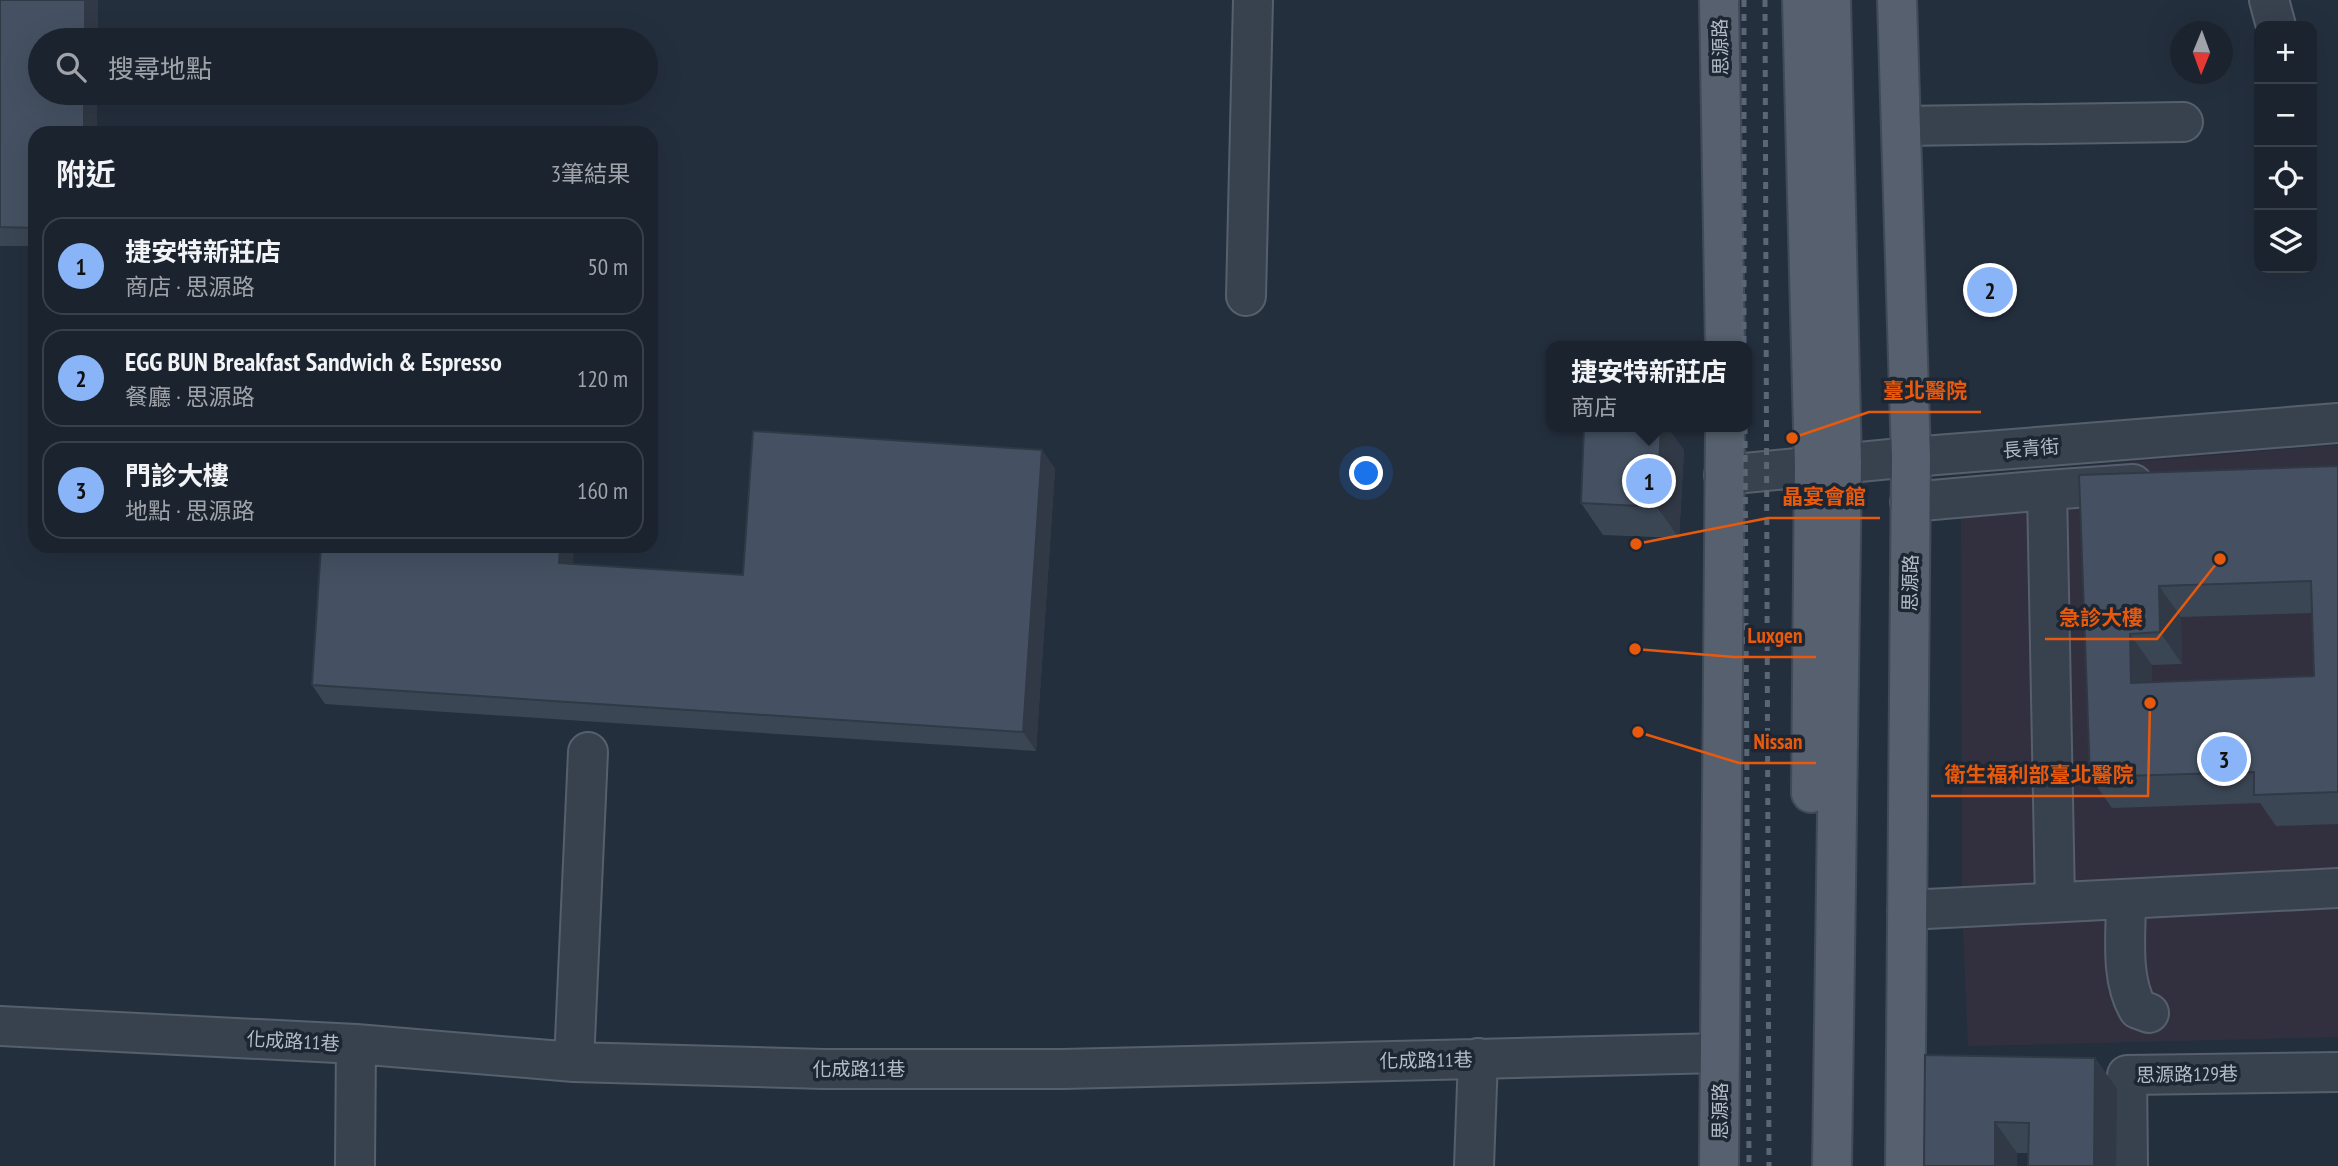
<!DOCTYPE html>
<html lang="zh-TW">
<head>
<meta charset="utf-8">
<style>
	:root { --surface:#1b232e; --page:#282f3a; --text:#f1f3f6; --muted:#a0a4aa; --line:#39404a; --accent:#8ab4f8 }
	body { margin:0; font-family:"PT Sans Narrow","Noto Sans TC",sans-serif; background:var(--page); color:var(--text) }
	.controls { position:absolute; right:21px; top:21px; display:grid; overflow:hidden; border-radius:14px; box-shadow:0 7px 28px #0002 }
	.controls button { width:63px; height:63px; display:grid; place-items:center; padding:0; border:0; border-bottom:2px solid var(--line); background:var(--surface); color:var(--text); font:35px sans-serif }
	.compass { position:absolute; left:2170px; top:21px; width:63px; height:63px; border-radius:50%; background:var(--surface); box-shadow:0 7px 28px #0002; rotate:181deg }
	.you { position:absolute; left:1367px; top:474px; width:24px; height:24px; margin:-18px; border:5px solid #fff; border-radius:50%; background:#1a73e8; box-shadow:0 0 0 10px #1a73e833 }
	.badge { display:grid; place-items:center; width:46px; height:46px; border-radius:50%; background:var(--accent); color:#111; font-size:23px; font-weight:700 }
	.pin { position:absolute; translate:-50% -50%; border:4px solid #fff; box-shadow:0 2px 7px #0006 }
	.popup { position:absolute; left:1546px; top:341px; width:206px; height:91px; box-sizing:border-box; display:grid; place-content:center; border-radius:14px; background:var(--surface); filter:drop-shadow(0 2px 5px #0005); font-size:23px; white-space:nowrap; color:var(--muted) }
	.popup b { font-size:26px; color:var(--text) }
	.popup::after { content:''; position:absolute; left:50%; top:100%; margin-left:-14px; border:14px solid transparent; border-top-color:var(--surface) }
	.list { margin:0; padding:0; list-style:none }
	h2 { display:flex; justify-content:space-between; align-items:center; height:91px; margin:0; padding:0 28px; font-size:30px }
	h2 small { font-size:23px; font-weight:400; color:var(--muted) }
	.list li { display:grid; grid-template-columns:46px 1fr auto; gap:21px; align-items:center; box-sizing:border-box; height:98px; margin:0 14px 14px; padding:0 14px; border:2px solid var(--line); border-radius:21px }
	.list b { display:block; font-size:26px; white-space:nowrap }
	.list p { margin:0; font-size:23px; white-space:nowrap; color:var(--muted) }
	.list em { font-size:23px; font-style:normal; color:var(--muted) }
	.icon { flex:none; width:38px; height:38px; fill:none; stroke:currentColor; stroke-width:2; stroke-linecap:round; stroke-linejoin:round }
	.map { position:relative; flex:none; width:2338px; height:1166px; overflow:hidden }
	.search { position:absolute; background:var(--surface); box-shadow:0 7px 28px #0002; left:28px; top:28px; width:630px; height:77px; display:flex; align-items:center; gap:18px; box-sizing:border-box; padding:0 24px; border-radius:38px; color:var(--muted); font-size:26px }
	.panel { position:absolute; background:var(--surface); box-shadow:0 7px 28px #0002; left:28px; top:126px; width:630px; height:427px; border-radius:21px }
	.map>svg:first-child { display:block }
	.medical { fill:#32303f }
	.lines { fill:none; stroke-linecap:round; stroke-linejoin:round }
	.minor-casing { stroke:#565f6c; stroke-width:42 }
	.major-casing { stroke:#414a57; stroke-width:42 }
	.minor { stroke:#38414e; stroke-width:38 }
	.major { stroke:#56606e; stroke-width:38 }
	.rail { stroke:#5a6575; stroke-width:5; stroke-dasharray:7 7; stroke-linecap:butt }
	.wall { fill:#3b4654; fill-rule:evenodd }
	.shaded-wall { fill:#303945 }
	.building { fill:#455162; stroke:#303945; stroke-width:2; fill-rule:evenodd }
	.labels { text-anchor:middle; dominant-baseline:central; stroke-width:7; stroke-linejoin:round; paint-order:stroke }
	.street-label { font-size:19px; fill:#b4bcc9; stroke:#1d2633 }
	.leader { fill:none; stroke:#e8590c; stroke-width:2.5 }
	.callout-dot { fill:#e8590c; stroke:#1d2633; stroke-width:2.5 }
	.callout-label { font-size:21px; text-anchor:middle; font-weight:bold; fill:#e8590c; stroke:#1d2633; stroke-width:7; stroke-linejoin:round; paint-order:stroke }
</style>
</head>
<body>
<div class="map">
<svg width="2338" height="1166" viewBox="0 0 2338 1166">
	<rect width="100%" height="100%" fill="#242f3e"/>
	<path class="medical" d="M2338 445V1037L1968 1046 1962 908 1961 476Z"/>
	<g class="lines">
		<g class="minor-casing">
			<path id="minor" d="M2269 0 2276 26
				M1901 126 2183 122
				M1246 296 1253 0
				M1724 475 1911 457 2338 423
				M1910 502 2047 490
				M2126 899C2126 934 2120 978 2138 1009L2149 1013
				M2055 902 2047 490 2133 484
				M1907 910 2338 888
				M0 1026 356 1044 574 1062 824 1069H1063L1720 1053
				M574 1062 588 752
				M355 1166 356 1044
				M1474 1166 1478 1058
				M2128 1166 2127 1075 2338 1072"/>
		</g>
		<g class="major-casing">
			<path id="major" d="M1719 0 1725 346
				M1802 0 1814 466 1811 793
				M1831 0 1842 463 1832 1166
				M1897 0 1911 457 1905 1166
				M1719 1166 1725 427"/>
		</g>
		<use href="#minor" class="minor"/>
		<use href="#major" class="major"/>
		<path class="rail" d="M1744 0V346
			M1765 0 1769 1166
			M1745 427 1749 1166"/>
	</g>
	<path class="wall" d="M0 0H98V40H40L97 93V133H35V246H0Z
		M1584 427H1667L1684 450 1679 538 1603 535 1581 503Z
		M1042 450 1055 469 1036 751 325 704 312 685 573 564 743 575Z
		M2338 466V824L2276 826 2260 803 2112 808 2090 777 2079 475ZM2312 613 2314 676 2152 682V665L2182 664 2181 617Z
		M2095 1058 2117 1089 2028 1153H2017L1924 1166Z"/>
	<path class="shaded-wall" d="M85 0H98V40H85Z
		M84 93H97V133H84Z
		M1661 427H1667L1684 450 1679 538 1657 507Z
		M1042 450 1055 469 1036 751 1023 732Z
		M560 546H574L572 581 559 563Z
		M2159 586 2181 617 2182 664 2160 632Z
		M2130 634 2152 665 2153 714 2131 683Z
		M2095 1058 2117 1089 2116 1166H2094Z
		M1995 1122 2017 1153V1166H1995Z"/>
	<path class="building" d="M0 0H85V40H40V93H84V133H35V228L0 227Z
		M1584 427H1661L1657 507 1581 503Z
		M753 431 1042 450 1023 732 312 685 321 546H560L559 563 743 575Z
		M2338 466V792L2254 795V772L2090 777 2079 475ZM2311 581 2314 676 2131 683 2130 634 2160 632 2159 586Z
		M1925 1055 2095 1058 2094 1166H2028L2029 1123 1995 1122V1166H1924Z"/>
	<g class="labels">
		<g class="street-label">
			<text transform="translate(1720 47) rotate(-91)">思源路</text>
			<text transform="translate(2031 448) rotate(-5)">長青街</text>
			<text transform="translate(1910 583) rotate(-89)">思源路</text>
			<text transform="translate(293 1041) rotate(3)">化成路11巷</text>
			<text transform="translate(1426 1060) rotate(-1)">化成路11巷</text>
			<text x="859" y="1069">化成路11巷</text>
			<text transform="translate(2187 1074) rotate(-1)">思源路129巷</text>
			<text transform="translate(1720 1111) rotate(-90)">思源路</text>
		</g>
	</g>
	<path class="leader" d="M1792 438L1869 412H1981M1636 544L1768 518H1880M2220 559L2157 639H2045M1635 649L1734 657H1816M1638 732L1739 763H1816M2150 703L2148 796H1931"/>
	<g class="callout-dot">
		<circle cx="1792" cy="438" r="7"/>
		<circle cx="1636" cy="544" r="7"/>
		<circle cx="2220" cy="559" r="7"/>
		<circle cx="1635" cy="649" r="7"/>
		<circle cx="1638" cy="732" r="7"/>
		<circle cx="2150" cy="703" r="7"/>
	</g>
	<g class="callout-label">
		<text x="1925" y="398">臺北醫院</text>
		<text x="1824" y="504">晶宴會館</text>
		<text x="2101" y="625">急診大樓</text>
		<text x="1775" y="643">Luxgen</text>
		<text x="1778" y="749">Nissan</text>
		<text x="2039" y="782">衛生福利部臺北醫院</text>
	</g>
</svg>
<div class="controls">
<button>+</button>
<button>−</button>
<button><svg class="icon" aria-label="locate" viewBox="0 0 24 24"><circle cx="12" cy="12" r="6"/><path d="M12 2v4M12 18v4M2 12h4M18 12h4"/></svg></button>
<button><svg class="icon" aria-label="layers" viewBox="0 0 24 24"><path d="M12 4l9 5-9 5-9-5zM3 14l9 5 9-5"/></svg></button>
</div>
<svg class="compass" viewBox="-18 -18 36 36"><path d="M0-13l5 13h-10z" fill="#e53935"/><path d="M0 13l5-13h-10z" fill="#a0a4aa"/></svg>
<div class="you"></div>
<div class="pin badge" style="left:1649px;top:481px">1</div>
<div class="popup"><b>捷安特新莊店</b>商店</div>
<div class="pin badge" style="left:1990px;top:290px">2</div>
<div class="pin badge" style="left:2224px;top:759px">3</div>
<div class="search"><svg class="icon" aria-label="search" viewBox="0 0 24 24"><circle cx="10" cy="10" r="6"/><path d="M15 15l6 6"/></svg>搜尋地點</div>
<section class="panel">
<h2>附近<small>3筆結果</small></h2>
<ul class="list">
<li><span class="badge">1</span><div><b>捷安特新莊店</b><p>商店 · 思源路</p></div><em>50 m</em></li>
<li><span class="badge">2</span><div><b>EGG BUN Breakfast Sandwich &amp; Espresso</b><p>餐廳 · 思源路</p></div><em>120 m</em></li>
<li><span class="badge">3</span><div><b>門診大樓</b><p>地點 · 思源路</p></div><em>160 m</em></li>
</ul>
</section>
</div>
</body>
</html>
